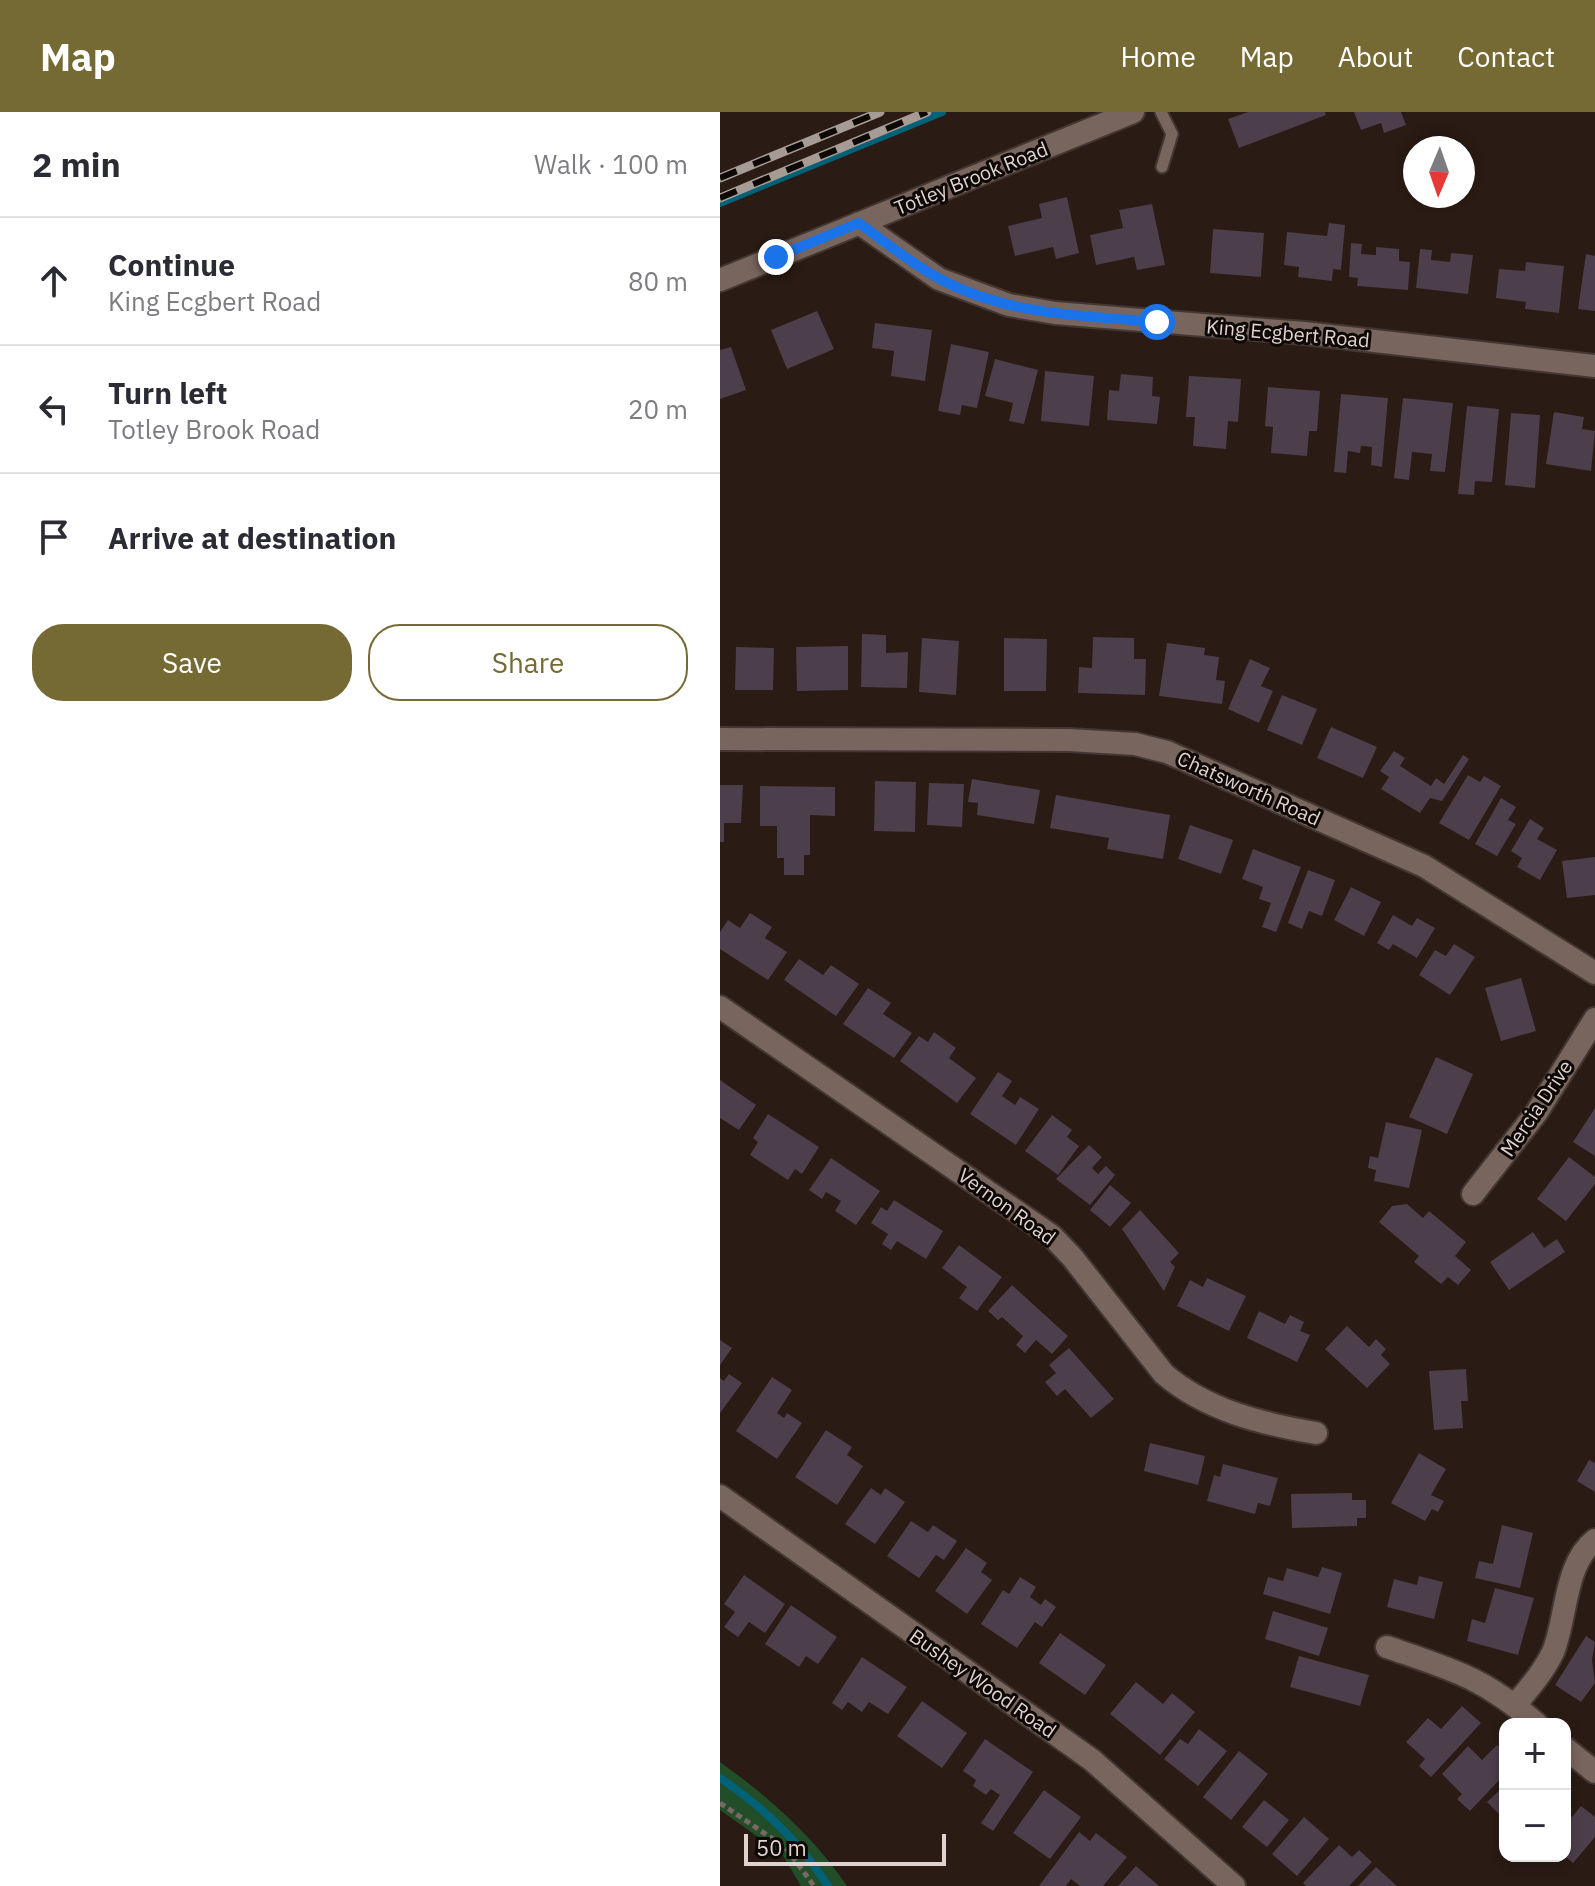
<!DOCTYPE html>
<html lang="en">
<head>
<meta charset="utf-8">
<style>
	:root { --surface:#fff; --page:#f2f2f3; --text:#2b2b33; --muted:#7c7c81; --line:#e1e1e2; --accent:#766a34 }
	body { margin:0; font-family:"IBM Plex Sans",sans-serif; background:var(--page); color:var(--text) }
	.controls { position:absolute; right:24px; bottom:24px; display:grid; overflow:hidden; border-radius:16px; box-shadow:0 4px 12px #0003 }
	.controls button { width:72px; height:72px; display:grid; place-items:center; padding:0; border:0; border-bottom:2px solid var(--line); background:var(--surface); color:var(--text); font:40px sans-serif }
	.compass { position:absolute; left:683px; top:24px; width:72px; height:72px; border-radius:50%; background:var(--surface); box-shadow:0 4px 12px #0003; rotate:182deg }
	.scale { position:absolute; left:24px; bottom:20px; width:202px; box-sizing:border-box; padding-left:8px; border:4px solid #ded3ce; border-top:0; font-size:22px; line-height:28px; white-space:nowrap; color:#ded3ce; -webkit-text-stroke:6px #0e0805; paint-order:stroke }
	.stop { position:absolute; width:24px; height:24px; margin:-18px; border:6px solid #1a73e8; border-radius:50%; background:#fff }
	.stop.end { background:#1a73e8; border-color:#fff; box-shadow:0 2px 8px #0008 }
	.list { margin:0; padding:0; list-style:none }
	h2 { display:flex; justify-content:space-between; align-items:center; height:104px; margin:0; padding:0 32px; font-size:34px }
	h2 small { font-size:26px; font-weight:400; color:var(--muted) }
	.list li { display:grid; grid-template-columns:52px 1fr auto; gap:24px; align-items:center; box-sizing:border-box; height:128px; padding:0 32px; border-top:2px solid var(--line) }
	.list b { display:block; font-size:30px; white-space:nowrap }
	.list p { margin:0; font-size:26px; white-space:nowrap; color:var(--muted) }
	.list em { font-size:26px; font-style:normal; color:var(--muted) }
	.actions { display:flex; gap:16px; padding:24px 32px }
	.actions a { flex:1; padding:18px 0; border:2px solid var(--accent); border-radius:32px; text-align:center; font-size:28px; color:var(--accent) }
	.actions .main { background:var(--accent); color:#fff }
	.icon { flex:none; width:44px; height:44px; fill:none; stroke:currentColor; stroke-width:2; stroke-linecap:round; stroke-linejoin:round }
	.map { position:relative; flex:none; width:875px; height:1774px; overflow:hidden }
	header { display:flex; align-items:center; gap:48px; box-sizing:border-box; height:112px; padding:0 40px; background:var(--accent); color:#fff }
	header strong { font-size:38px }
	nav { display:flex; gap:44px; margin-inline-start:auto; font-size:28px }
	main { display:flex }
	aside { flex:1; background:var(--surface) }
	.map>svg:first-child { display:block }
	.green { fill:#214e29 }
	.lines { fill:none; stroke-linecap:round; stroke-linejoin:round }
	.stream { stroke:#006177; stroke-width:8 }
	.building { fill:#4c3e4a }
	.service-casing { stroke:#433733; stroke-width:15 }
	.minor-casing { stroke:#433733; stroke-width:26 }
	.path { stroke:#766862; stroke-width:5; stroke-dasharray:6 4; stroke-linecap:butt }
	.service { stroke:#78655d; stroke-width:11 }
	.minor { stroke:#78655d; stroke-width:22 }
	.rail-casing { stroke:#a79b95; stroke-width:9 }
	.rail { stroke:#0e0805; stroke-width:6; stroke-dasharray:18; stroke-linecap:butt }
	.route { stroke:#1a73e8; stroke-width:10 }
	.labels { text-anchor:middle; dominant-baseline:central; stroke-width:6; stroke-linejoin:round; paint-order:stroke }
	.street-label { font-size:20px; fill:#ded3ce; stroke:#0e0805 }
</style>
</head>
<body>
<header>
<strong>Map</strong>
<nav><a>Home</a><a>Map</a><a>About</a><a>Contact</a></nav>
</header>
<main>
<aside>
<h2>2 min<small>Walk · 100 m</small></h2>
<ul class="list">
<li><svg class="icon" aria-label="ahead" viewBox="0 0 24 24"><path d="M12 20V5M6 11l6-6 6 6"/></svg><div><b>Continue</b><p>King Ecgbert Road</p></div><em>80 m</em></li>
<li><svg class="icon" aria-label="left" viewBox="0 0 24 24"><path d="M17 20v-9H6M10 6l-5 5 5 5"/></svg><div><b>Turn left</b><p>Totley Brook Road</p></div><em>20 m</em></li>
<li><svg class="icon" aria-label="arrive" viewBox="0 0 24 24"><path d="M6 21V4h12l-3 4 3 4H6"/></svg><div><b>Arrive at destination</b></div></li>
</ul>
<div class="actions"><a class="main">Save</a><a>Share</a></div>
</aside>
<div class="map">
<svg width="875" height="1774" viewBox="0 0 875 1774">
	<rect width="100%" height="100%" fill="#2a1b14"/>
	<path class="green" d="M0 1650C49 1685 93 1724 127 1774H81L62 1742 0 1698Z"/>
	<g class="lines">
		<path class="stream" d="M0 91 222 0
			M0 1666C43 1695 80 1730 108 1774"/>
	</g>
	<path class="building" d="M528 0H605L606 3 519 36 508 7Z
		M634 0H681L686 13 664 21 661 11 641 18Z
		M347 85 359 141 336 147 333 135 295 144 288 114 322 106 319 92Z
		M432 92 445 153 417 158 414 145 376 153 370 123 403 116 399 98Z
		M609 111 625 113 621 158 613 157 612 169 578 165 579 155 564 153 567 120 607 124Z
		M493 117 544 121 541 165 490 161Z
		M631 131 642 132 641 142 656 143V135L679 137V149L690 150 688 178 637 174 638 166 629 165Z
		M700 137 712 138 711 148 730 150 731 141 753 143 748 182 696 176Z
		M866 142 875 144V199L858 197Z
		M806 150 844 154 839 201 805 197 806 190 776 186 779 157 805 159Z
		M97 199 114 237 67 257 51 218Z
		M155 211 212 218 205 269 171 264 174 239 152 236Z
		M231 232 269 240 257 296 242 293 240 303 218 299Z
		M11 235 26 278 0 287V238Z
		M275 247 318 258 304 312 289 309 293 291 265 284Z
		M325 259 374 264 369 314 321 309Z
		M401 262 433 265 432 284 440 285 437 312 387 308 389 278 399 279Z
		M469 264 521 267 518 310 508 309 506 337 473 334 475 305H466Z
		M548 275 600 279 597 319H589L587 344 551 341 553 315 545 314Z
		M621 282 668 286 662 355 651 353 652 335 641 334 640 341 628 339 626 361 614 360Z
		M683 286 733 291 725 360 710 359 712 342 692 340 689 368 674 366Z
		M747 294 779 297 772 370 755 369 754 383 738 382Z
		M834 300 864 305 862 317 875 319 871 359 826 352Z
		M791 301 820 303 815 376 785 373Z
		M142 522 166 523V541L188 540 187 576 141 575Z
		M373 525 414 526V547H426L425 583 358 581 359 555 372 556Z
		M202 526 239 529 236 583 199 580Z
		M284 526 327 527 326 579H284Z
		M447 531 485 536 484 543 499 545 496 568 505 569 502 592 439 584Z
		M128 534V578L77 579 76 535Z
		M16 535 54 536 53 578H15Z
		M530 547 550 556 541 574 553 579 539 611 508 597Z
		M562 583 597 597 582 633 547 618Z
		M611 615 657 635 643 666 597 646Z
		M674 639 685 646 680 654 711 674 716 666 724 672 743 643 749 647 722 689 710 686 700 701 661 677 669 665 660 659Z
		M748 663 760 670 764 664 781 674 749 728 719 711Z
		M252 667 320 678 314 712 257 703 258 691 248 690Z
		M155 669 196 670 195 720 154 719Z
		M209 671 244 672 242 715 207 713Z
		M0 673H23L21 711H4V730H0Z
		M40 674 115 675V704L90 703V743H84V763H64V746H57V714H40Z
		M336 683 450 703 443 747 387 737 389 726 330 716Z
		M781 686 796 695 788 708 796 712 777 744 755 732Z
		M810 707 824 716 817 727 837 738 820 768 797 755 802 746 791 739Z
		M470 713 513 728 501 762 458 747Z
		M533 737 581 755 556 820 542 815 551 791 539 787 543 775 522 767Z
		M875 745V783L847 786 842 749Z
		M588 758 615 768 602 804 589 799 582 817 568 811Z
		M631 775 661 790 644 824 614 808Z
		M30 801 52 815 45 826 67 840 48 868 0 837V820L8 808 20 816Z
		M673 803 692 814 697 806 715 816 697 846 673 832 669 838 657 831Z
		M734 832 755 845 730 883 699 863 715 838 726 844Z
		M79 847 103 863 111 853 139 872 116 904 64 868Z
		M801 866 816 919 781 929 765 876Z
		M148 876 171 891 163 902 192 921 174 946 123 912Z
		M214 920 236 936 229 946 256 966 237 991 180 949 199 924 208 930Z
		M716 945 753 962 727 1022 689 1005Z
		M278 960 292 969 282 984 295 993 300 985 319 997 296 1033 250 1002Z
		M0 968 36 993 19 1018 0 1006Z
		M875 996V1044L853 1030Z
		M48 1002 99 1035 82 1062 75 1057 68 1068 30 1043 38 1030 33 1026Z
		M332 1003 352 1018 347 1025 359 1034 338 1063 305 1039Z
		M666 1010 702 1018 689 1076 654 1069 656 1058 648 1056 650 1044 658 1046Z
		M369 1033 382 1045 372 1056 378 1062 386 1054 395 1063 370 1093 336 1067Z
		M849 1045 875 1065V1072L846 1109 817 1087Z
		M111 1046 160 1079 136 1113 115 1099 121 1089 106 1080 102 1087 89 1078Z
		M390 1073 411 1091 390 1115 370 1098Z
		M174 1088 223 1119 206 1147 177 1129 171 1138 162 1132 168 1122 151 1111 161 1095 167 1099Z
		M687 1092 703 1106 709 1099 746 1130 735 1144 751 1158 738 1173 728 1165 721 1172 694 1150 699 1144 659 1110 672 1094Z
		M420 1098 459 1141 450 1150 455 1155 444 1179 402 1117Z
		M813 1120 824 1136 837 1127 845 1140 789 1178 770 1150Z
		M239 1133 282 1165 257 1199 239 1186 247 1175 222 1156Z
		M487 1166 526 1184 509 1219 457 1194 470 1168 483 1175Z
		M292 1173 348 1224 332 1242 316 1228 305 1241 296 1233 303 1224 282 1205 278 1208 268 1199Z
		M539 1199 565 1212 570 1203 584 1210 580 1219 590 1223 577 1250 527 1226Z
		M627 1214 649 1235 656 1227 666 1237 661 1243 670 1252 647 1276 605 1237Z
		M0 1228 12 1236 0 1253Z
		M349 1236 394 1287 371 1306 345 1277 337 1284 325 1270 336 1261 329 1253Z
		M746 1257 748 1289H741L743 1316 714 1318 709 1259Z
		M9 1262 22 1271 0 1301V1266L4 1269Z
		M52 1265 72 1278 57 1301 64 1306 67 1301 82 1311 57 1347 16 1319Z
		M106 1318 132 1335 127 1343 143 1354 117 1393 75 1365Z
		M430 1331 485 1344 478 1373 424 1359Z
		M699 1341 726 1357 711 1383 724 1389 718 1400 712 1397 705 1409 671 1391Z
		M869 1348 875 1351V1380L857 1369Z
		M503 1352 558 1366 550 1394 538 1391 535 1402 487 1389 494 1363 500 1365Z
		M151 1376 161 1383 165 1376 185 1390 155 1432 125 1412Z
		M632 1381V1388H646V1406H637V1414L572 1416 571 1382Z
		M191 1409 208 1420 213 1413 237 1429 224 1448 216 1443 199 1466 167 1444Z
		M782 1413 813 1421 800 1476 755 1466 759 1449 773 1452Z
		M246 1436 267 1451 261 1460 272 1468 247 1502 215 1479Z
		M602 1455 622 1461 610 1502 543 1482 548 1465 563 1469 567 1456 598 1465Z
		M24 1463 65 1492 45 1521 29 1510 18 1525 4 1515 15 1500 4 1492Z
		M699 1464 723 1470 714 1507 667 1495 674 1467 697 1473Z
		M300 1465 316 1475 310 1485 321 1493 325 1487 336 1495 322 1515 315 1510 297 1536 261 1512 283 1478 289 1482Z
		M775 1476 814 1486 798 1543 747 1529 752 1507 765 1511Z
		M71 1493 117 1525 98 1552 86 1544 79 1555 45 1532Z
		M553 1499 608 1516 599 1544 545 1527Z
		M340 1521 386 1553 365 1583 319 1551Z
		M866 1524 875 1530 872 1548 875 1571 861 1590 835 1573Z
		M579 1544 649 1563 640 1594 570 1575Z
		M142 1545 187 1575 168 1602 149 1590 142 1600 128 1590 122 1598 112 1591Z
		M416 1570 443 1592 452 1581 475 1600 440 1643 390 1602Z
		M202 1589 247 1621 222 1656 177 1624Z
		M742 1594 761 1611 711 1665 699 1654 705 1647 686 1630 708 1606 721 1617Z
		M479 1617 507 1639 478 1674 444 1647 460 1627 468 1632Z
		M265 1627 313 1660 273 1719 261 1711 280 1683 271 1677 266 1683 253 1674 256 1668 243 1659Z
		M777 1633 785 1641V1662L750 1699 737 1687 742 1682 722 1662 748 1634 762 1648Z
		M519 1639 548 1662 511 1708 483 1685Z
		M785 1673V1708L767 1690Z
		M324 1678 361 1705 330 1747 293 1721Z
		M544 1688 569 1708 547 1735 522 1715Z
		M861 1694 875 1705V1725L853 1751 845 1744V1699L852 1705Z
		M584 1705 609 1727 577 1764 552 1742Z
		M359 1720 370 1729 376 1721 407 1745 383 1774H360L351 1767 346 1774H319Z
		M619 1733 632 1745 639 1738 652 1750 629 1774H586L583 1771Z
		M416 1754 439 1774H398Z
		M656 1755 677 1774H638Z"/>
	<g class="lines">
		<g class="service-casing">
			<path id="service" d="M441 0 452 22 442 55"/>
		</g>
		<g class="minor-casing">
			<path id="minor" d="M139 111 219 167 289 193 335 201 584 221 875 254
				M0 168 413 0
				M0 627 349 628 415 632 447 640 704 754 875 861
				M0 895 332 1124 352 1145 444 1262C486 1298 542 1312 596 1321
				M753 1082 817 1000 875 907
				M0 1384 372 1648 514 1774
				M667 1535C733 1558 763 1565 817 1612
				M796 1592C810 1575 824 1559 833 1540 847 1506 844 1452 875 1428
				M845 1636 875 1660"/>
		</g>
		<path class="path" d="M0 1691 66 1736 94 1774"/>
		<use href="#service" class="service"/>
		<use href="#minor" class="minor"/>
		<g class="rail-casing">
			<path id="rail" d="M0 66 160 0
				M0 86 207 0"/>
		</g>
		<use href="#rail" class="rail"/>
	</g>
	<g class="lines">
		<path class="route" d="M56 145 139 111C165 130 192 152 220 167 286 203 364 204 437 210"/>
	</g>
	<g class="labels">
		<g class="street-label">
			<text transform="translate(251 66) rotate(-22)">Totley Brook Road</text>
			<text transform="translate(568 221) rotate(5)">King Ecgbert Road</text>
			<text transform="translate(529 676) rotate(24)">Chatsworth Road</text>
			<text transform="translate(816 996) rotate(-56)">Mercia Drive</text>
			<text transform="translate(287 1094) rotate(36)">Vernon Road</text>
			<text transform="translate(263 1571) rotate(35)">Bushey Wood Road</text>
		</g>
	</g>
</svg>
<div class="controls">
<button>+</button>
<button>−</button>
</div>
<svg class="compass" viewBox="-18 -18 36 36"><path d="M0-13l5 13h-10z" fill="#e53935"/><path d="M0 13l5-13h-10z" fill="#7c7c81"/></svg>
<div class="scale">50 m</div>
<div class="stop" style="left:437px;top:210px"></div>
<div class="stop end" style="left:56px;top:145px"></div>
</div>
</main>
</body>
</html>
